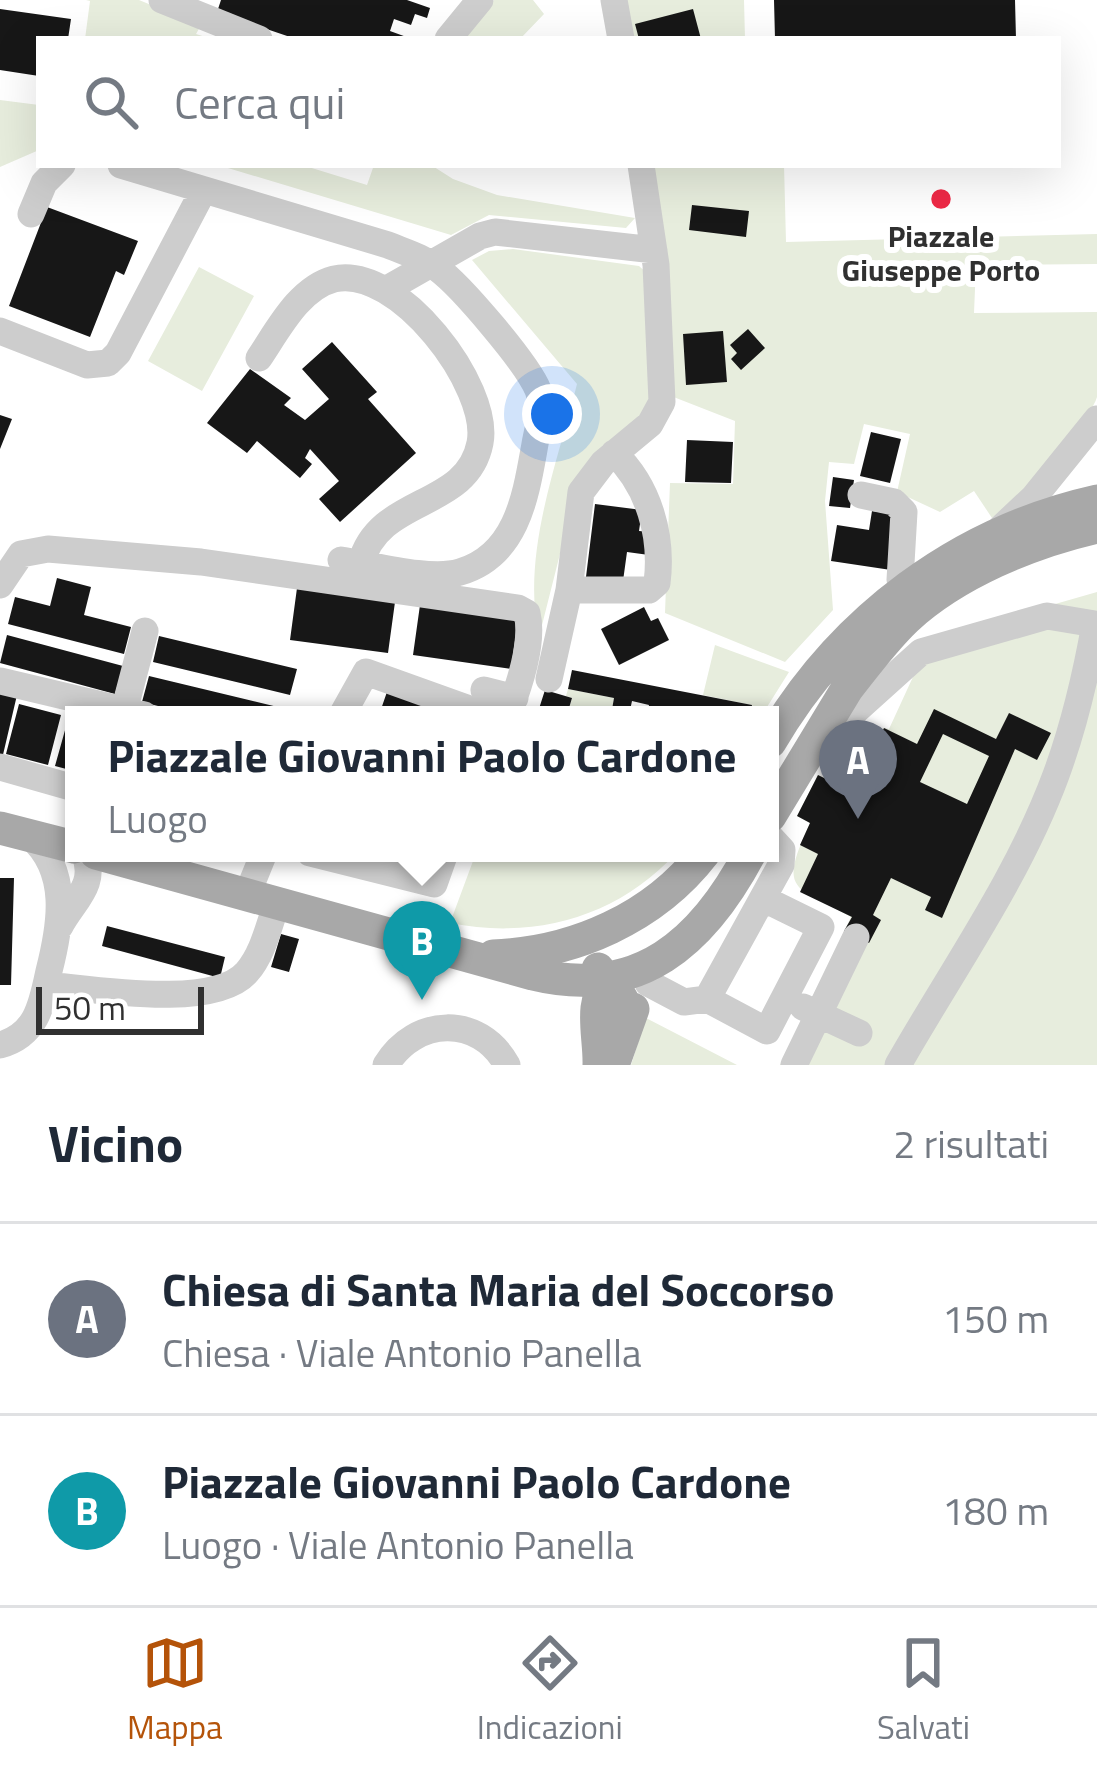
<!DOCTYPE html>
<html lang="it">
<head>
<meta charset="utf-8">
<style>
	:root { --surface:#fff; --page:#f2f2f3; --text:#1f2937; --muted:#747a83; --line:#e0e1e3; --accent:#b45309 }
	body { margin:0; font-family:"Titillium Web",sans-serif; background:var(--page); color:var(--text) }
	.scale { position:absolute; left:36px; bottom:30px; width:168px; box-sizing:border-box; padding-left:12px; border:6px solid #303030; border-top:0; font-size:33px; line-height:42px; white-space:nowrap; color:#303030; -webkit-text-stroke:9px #fff; paint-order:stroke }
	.you { position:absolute; left:552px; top:414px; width:42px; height:42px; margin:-30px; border:9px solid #fff; border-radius:50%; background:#1a73e8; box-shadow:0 0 0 18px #1a73e833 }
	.badge { display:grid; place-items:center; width:78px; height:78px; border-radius:50%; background:var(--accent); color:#fff; font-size:39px; font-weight:700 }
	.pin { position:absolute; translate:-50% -99px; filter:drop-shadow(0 3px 6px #0008) }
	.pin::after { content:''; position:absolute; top:63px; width:42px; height:36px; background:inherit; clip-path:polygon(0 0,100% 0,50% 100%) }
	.popup { position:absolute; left:65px; top:706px; width:714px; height:156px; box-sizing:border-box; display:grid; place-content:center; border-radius:0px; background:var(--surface); filter:drop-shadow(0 3px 9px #0005); font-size:39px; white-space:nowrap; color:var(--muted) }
	.popup b { font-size:45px; color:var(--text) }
	.popup::after { content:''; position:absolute; left:50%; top:100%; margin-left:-24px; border:24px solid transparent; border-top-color:var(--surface) }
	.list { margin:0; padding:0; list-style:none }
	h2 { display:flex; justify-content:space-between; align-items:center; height:156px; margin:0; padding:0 48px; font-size:51px }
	h2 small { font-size:39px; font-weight:400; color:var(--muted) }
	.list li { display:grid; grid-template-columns:78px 1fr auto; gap:36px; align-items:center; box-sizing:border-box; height:192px; padding:0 48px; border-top:3px solid var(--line) }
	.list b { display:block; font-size:45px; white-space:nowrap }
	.list p { margin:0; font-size:39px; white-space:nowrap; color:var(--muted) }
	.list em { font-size:39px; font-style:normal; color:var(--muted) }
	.icon { flex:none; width:66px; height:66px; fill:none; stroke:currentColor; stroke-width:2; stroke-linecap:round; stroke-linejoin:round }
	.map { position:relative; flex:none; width:1097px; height:1065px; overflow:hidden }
	.search { position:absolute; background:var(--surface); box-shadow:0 12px 48px #0002; left:36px; right:36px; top:36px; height:132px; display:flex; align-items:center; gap:30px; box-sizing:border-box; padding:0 42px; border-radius:0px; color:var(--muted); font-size:45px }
	.sheet { height:540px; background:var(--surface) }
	nav { display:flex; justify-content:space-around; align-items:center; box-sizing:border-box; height:168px; border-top:3px solid var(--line); background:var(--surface); font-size:33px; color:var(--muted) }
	nav a { display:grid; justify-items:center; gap:6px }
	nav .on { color:var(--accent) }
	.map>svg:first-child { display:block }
	.green { fill:#e7eddd }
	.building { fill:#171717; fill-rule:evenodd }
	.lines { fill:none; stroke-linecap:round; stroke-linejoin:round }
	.minor { stroke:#cdcdcd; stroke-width:27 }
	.major { stroke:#a8a8a8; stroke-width:33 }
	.poi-dot { fill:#ef2946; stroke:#fff; stroke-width:4.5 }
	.labels { text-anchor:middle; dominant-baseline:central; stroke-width:12; stroke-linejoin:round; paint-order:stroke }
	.poi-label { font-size:30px; font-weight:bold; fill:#303030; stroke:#fff }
</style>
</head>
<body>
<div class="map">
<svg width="1097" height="1065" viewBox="0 0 1097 1065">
	<rect width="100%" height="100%" fill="#fff"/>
	<path class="green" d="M86 0H139L195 23 200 27 196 34 212 39H85L90 1Z
		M494 0H533L544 14 520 39H465Z
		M624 0H744L745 39H630Z
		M0 100 39 105V150L0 167Z
		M218 165H302L367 185 374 165H431L453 179 497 195 635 218 626 228 489 215 451 235Z
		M651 165H784L786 242 1097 234V264L976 265 974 313 1097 312C1097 335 1097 377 1097 397 1090 422 1014 503 992 518L974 491 940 512 897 492 910 434 864 424 854 464 829 462 825 501 833 610 785 662 665 613 670 483 733 484 735 421 671 396Z
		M513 249 639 266 650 276 653 397 564 538 539 637C521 554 557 465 577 384L472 260 489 251Z
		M199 267 254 296 202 391 148 361Z
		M1097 592V1065H780L851 917C795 885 777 894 810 823L797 816 818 775 852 791 884 728 889 729 930 640Z
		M715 645 789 672 762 715H750L751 705 703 695Z
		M568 689 614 698 611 715H567L572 698 566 696Z
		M476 853H676C618 917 534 940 450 923Z
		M646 1018 737 1065H631Z"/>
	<path class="building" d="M221 0H407L430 8 427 18 415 14 411 25 394 19 390 31 412 39H296L217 12Z
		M774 0H1015L1016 39H775Z
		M0 9 71 19 68 39H39V76L0 70Z
		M693 9 701 39H639L635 24Z
		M692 205 749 211 746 237 689 230Z
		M47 207 138 241 124 275 116 271 90 337 9 306Z
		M748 329 765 348 741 370 731 359 737 353 730 345Z
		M723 331 727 382 686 385 683 334Z
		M332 342 377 392 368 399 416 453 340 522 319 499 339 481 310 449 305 458 312 464 300 478 257 441 247 453 207 423 250 369 291 398 284 405 305 420 329 399 302 369Z
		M0 415 12 419 0 449Z
		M871 432 901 439 890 483 860 476Z
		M687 440 733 442 731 483 685 482Z
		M833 477 854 480 850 508 829 506Z
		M595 504 642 510 639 531 652 532 649 555 627 552 623 581 586 577Z
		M872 511 900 515 891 570 831 561 837 525 869 530Z
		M57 578 91 587 84 615 131 627 124 654 8 624 15 597 50 606Z
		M297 588 395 602 388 653 290 640Z
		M420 605 518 619 511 669 413 655Z
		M644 607 651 621 658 618 669 640 619 665 601 629Z
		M7 635 123 666 115 694 0 663Z
		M159 636 297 669 290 695 153 662Z
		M572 670 752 705 750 715H700L668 709 667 715H647L649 705 632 701 629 715H611L614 698 568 689Z
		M149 676 286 709 285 715H194L142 702Z
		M388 689 460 715H379Z
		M545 690 572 698 567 715H537Z
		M0 691 17 695 2 759 0 758Z
		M19 704 61 715 48 765 6 754Z
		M934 709 996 739 1009 713 1051 733 1037 760 1015 749 942 918 925 910 931 897 891 878 873 915 881 920 869 943 844 931 852 917 800 892 818 854 800 845 810 823 797 816 818 775 852 792 884 728 917 744ZM943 734 989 756 967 804 920 782Z
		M69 716 74 717V771L55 766Z
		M0 878H14L11 985H0Z
		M107 926 225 957 220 978 102 946Z
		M281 934 299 939 289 972 271 967Z"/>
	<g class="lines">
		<path class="minor" d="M162 0 259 39
			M614 0 621 39
			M448 39 480 0
			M121 165 388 245C405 252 423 257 438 269 461 286 527 363 538 390 545 407 538 427 535 444 526 494 518 555 460 572 430 581 374 565 341 560
			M31 214 44 183 62 165
			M387 289 480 236 495 232 654 250
			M0 331 87 365 108 363 118 353 203 191
			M259 358C278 330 299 288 334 279 398 264 491 387 480 443 467 510 379 495 361 563
			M861 495 894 502 904 512 900 580 917 604
			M1001 528 1034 497 1097 419
			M0 585 21 554 48 549 201 562 518 608 527 613C534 643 519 686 508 715
			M569 590H649L657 583C663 536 649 486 614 453
			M549 679 569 590 581 492 603 463 650 424 662 402 656 265 641 165
			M0 681 144 715
			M484 690 515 698
			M123 715 145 631
			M342 715 366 672 486 715
			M828 719 841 720 851 715 921 652 1047 616 1095 624C1086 675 1074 726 1056 775 1018 878 952 970 898 1065
			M0 767 74 788
			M310 853 434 884 445 853
			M247 895 264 853
			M764 899 821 927 767 1031 707 999 781 865 782 850 770 837
			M60 926C74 900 98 884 84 853
			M648 983 684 1002 707 999
			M46 985C93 989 214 1010 247 972 263 954 269 925 277 903
			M803 1007 859 1033
			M0 1045C37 1035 42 1004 49 971 61 924 70 871 30 836
			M386 1065C415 1017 479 1014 507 1065
			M794 1065 856 937"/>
		<path class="major" d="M846 690C865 666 883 641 906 619 956 573 1031 542 1097 527
			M770 742C841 620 959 532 1097 501
			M770 816 856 674
			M0 828 74 847
			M96 853 533 974C639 1000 703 942 750 853
			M493 956C574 953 654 918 704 853
			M598 969 622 999 624 1030
			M599 1065C600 1036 588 1003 609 980
			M613 1065 633 1009"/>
	</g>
	<circle class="poi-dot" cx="941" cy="199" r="12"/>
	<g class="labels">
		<g class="poi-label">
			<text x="941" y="236">Piazzale<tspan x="941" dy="34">Giuseppe Porto</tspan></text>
		</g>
	</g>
</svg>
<div class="scale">50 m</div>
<div class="you"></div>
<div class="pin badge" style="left:858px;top:819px;background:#6b7280">A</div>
<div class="pin badge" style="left:422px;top:1000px;background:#0f9aa8">B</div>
<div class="popup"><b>Piazzale Giovanni Paolo Cardone</b>Luogo</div>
<div class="search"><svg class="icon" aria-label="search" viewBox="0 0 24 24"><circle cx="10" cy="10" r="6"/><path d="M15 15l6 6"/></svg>Cerca qui</div>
</div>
<section class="sheet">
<h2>Vicino<small>2 risultati</small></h2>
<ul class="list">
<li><span class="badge" style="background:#6b7280">A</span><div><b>Chiesa di Santa Maria del Soccorso</b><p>Chiesa · Viale Antonio Panella</p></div><em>150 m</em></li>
<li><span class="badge" style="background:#0f9aa8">B</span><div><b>Piazzale Giovanni Paolo Cardone</b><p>Luogo · Viale Antonio Panella</p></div><em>180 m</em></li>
</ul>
</section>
<nav>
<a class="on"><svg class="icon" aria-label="map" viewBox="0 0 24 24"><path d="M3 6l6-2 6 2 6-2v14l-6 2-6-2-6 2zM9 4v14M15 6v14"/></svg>Mappa</a>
<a><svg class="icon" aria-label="directions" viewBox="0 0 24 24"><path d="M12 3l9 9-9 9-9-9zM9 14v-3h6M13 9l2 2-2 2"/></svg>Indicazioni</a>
<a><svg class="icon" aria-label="saved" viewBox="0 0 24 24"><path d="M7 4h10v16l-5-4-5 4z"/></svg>Salvati</a>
</nav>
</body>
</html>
